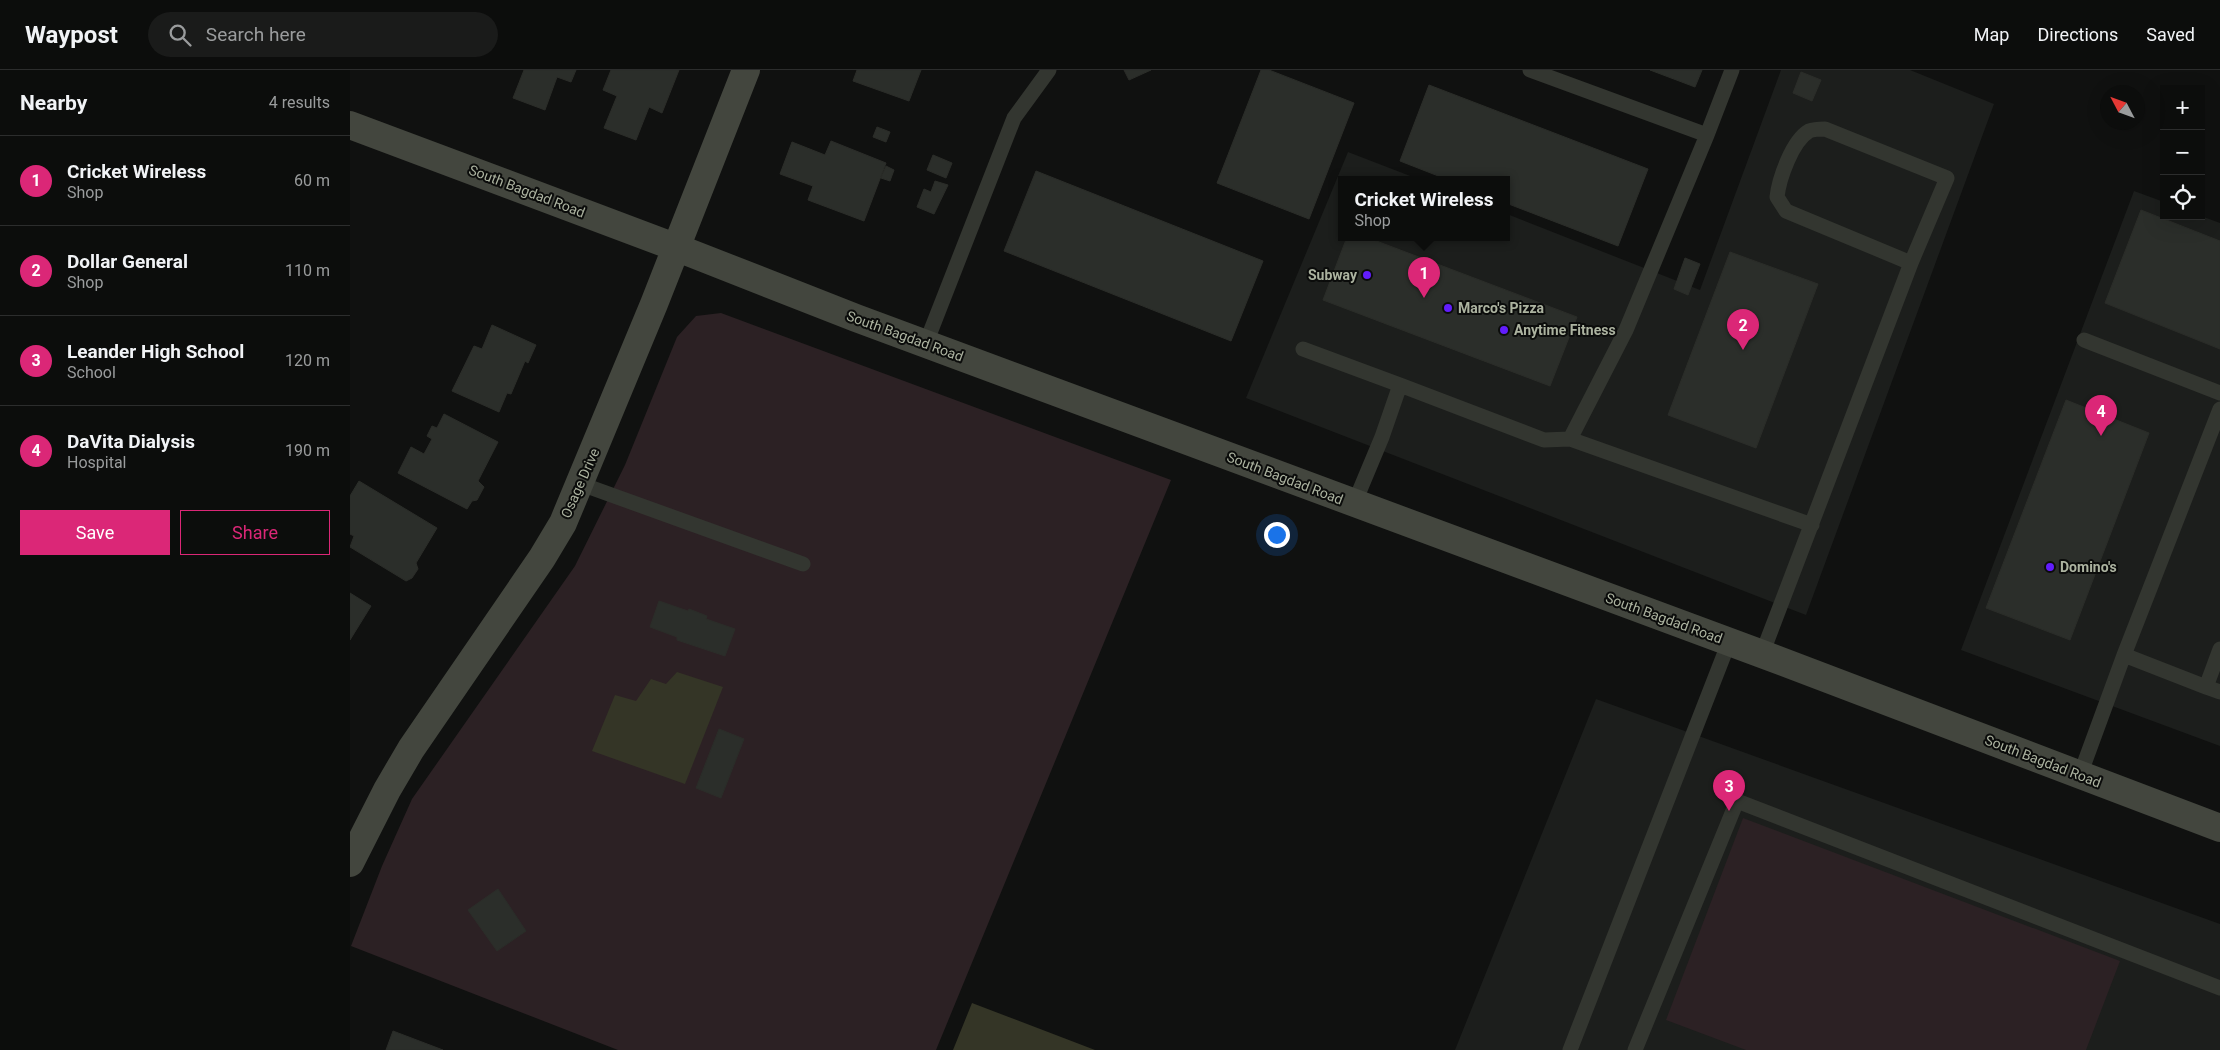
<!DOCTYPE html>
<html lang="en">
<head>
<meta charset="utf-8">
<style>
	:root { --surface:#0c0d0c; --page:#1a1b1a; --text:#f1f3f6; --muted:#9a9c9d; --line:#2c2d2d; --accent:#db2777 }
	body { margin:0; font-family:Roboto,sans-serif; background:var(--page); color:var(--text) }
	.controls { position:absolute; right:15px; top:15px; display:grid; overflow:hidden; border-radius:0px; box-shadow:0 5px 20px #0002 }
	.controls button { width:45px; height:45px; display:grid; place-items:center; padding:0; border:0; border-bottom:1px solid var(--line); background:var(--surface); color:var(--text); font:25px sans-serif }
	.compass { position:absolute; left:1750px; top:15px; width:45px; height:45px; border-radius:50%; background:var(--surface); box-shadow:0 5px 20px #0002; rotate:311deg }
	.you { position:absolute; left:926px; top:464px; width:18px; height:18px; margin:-12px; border:4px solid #fff; border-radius:50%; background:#1a73e8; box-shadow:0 0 0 8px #1a73e833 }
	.badge { display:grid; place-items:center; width:32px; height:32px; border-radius:50%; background:var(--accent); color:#fff; font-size:16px; font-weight:700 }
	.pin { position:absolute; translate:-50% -41px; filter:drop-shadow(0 1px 2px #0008) }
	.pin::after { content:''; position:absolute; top:26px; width:18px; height:15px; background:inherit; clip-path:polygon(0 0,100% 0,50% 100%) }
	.popup { position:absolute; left:988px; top:106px; width:172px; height:65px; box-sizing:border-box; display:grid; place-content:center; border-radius:0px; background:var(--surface); filter:drop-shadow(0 1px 4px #0005); font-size:16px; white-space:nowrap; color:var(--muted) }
	.popup b { font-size:19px; color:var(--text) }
	.popup::after { content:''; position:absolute; left:50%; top:100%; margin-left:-10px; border:10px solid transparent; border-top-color:var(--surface) }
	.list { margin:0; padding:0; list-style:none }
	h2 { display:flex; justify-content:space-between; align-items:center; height:65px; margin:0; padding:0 20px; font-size:21px }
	h2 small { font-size:16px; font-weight:400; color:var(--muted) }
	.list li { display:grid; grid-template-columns:32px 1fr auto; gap:15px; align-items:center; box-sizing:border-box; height:90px; padding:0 20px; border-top:1px solid var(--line) }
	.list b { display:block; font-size:19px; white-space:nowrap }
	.list p { margin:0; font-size:16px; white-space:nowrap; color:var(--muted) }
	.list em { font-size:16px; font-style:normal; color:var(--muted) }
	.actions { display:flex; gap:10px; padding:15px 20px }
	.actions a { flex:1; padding:11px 0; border:1px solid var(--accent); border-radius:0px; text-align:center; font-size:18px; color:var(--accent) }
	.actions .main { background:var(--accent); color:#fff }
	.icon { flex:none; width:28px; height:28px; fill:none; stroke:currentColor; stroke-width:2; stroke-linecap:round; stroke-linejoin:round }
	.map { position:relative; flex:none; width:1870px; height:980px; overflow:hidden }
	header { display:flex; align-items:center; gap:30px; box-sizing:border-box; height:70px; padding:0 25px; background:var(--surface); border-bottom:1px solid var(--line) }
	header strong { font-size:24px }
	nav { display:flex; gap:28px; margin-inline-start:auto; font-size:18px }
	.search { width:350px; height:45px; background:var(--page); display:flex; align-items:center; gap:12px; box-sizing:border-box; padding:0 18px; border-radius:28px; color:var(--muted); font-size:19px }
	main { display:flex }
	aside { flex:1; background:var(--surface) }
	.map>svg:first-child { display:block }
	.built { fill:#1c1e1c }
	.green { fill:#2c2124 }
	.water { fill:#343526 }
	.building { fill:#2b2e2a; stroke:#2b2d29 }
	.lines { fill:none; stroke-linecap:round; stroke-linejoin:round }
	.lane { stroke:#333630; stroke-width:15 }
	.secondary { stroke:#43463e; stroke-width:28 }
	.poi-dot { fill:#621dfc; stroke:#0b0c0b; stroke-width:2 }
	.labels { text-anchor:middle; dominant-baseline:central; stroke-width:4; stroke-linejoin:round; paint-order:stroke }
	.street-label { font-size:14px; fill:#acb3a0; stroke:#0b0c0b }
	.poi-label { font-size:14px; font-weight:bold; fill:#acb3a0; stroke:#0b0c0b; text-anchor:start }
</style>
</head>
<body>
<header>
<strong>Waypost</strong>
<div class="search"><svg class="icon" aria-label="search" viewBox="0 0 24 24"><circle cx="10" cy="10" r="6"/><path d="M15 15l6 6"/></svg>Search here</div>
<nav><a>Map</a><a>Directions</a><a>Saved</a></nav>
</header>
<main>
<aside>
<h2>Nearby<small>4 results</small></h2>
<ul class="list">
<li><span class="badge">1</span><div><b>Cricket Wireless</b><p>Shop</p></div><em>60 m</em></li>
<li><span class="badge">2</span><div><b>Dollar General</b><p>Shop</p></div><em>110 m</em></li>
<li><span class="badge">3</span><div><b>Leander High School</b><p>School</p></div><em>120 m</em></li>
<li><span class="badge">4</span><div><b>DaVita Dialysis</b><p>Hospital</p></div><em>190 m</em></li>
</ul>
<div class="actions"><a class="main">Save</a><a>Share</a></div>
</aside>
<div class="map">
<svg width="1870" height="980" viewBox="0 0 1870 980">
	<rect width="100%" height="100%" fill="#101110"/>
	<path class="built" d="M1431 0H1560L1644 34 1456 545 896 328 998 82 1068 109H992V167H1156L1157 144 1350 220Z
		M1784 121 1814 132V146H1851L1870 153V676L1611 580Z
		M1246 629 1870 854V980H1105Z"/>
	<path class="green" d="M371 243 821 410 586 980H268L1 876 32 796 62 729 225 496 275 395 327 267 346 246Z
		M1393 748 1770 891 1736 980H1396L1316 950Z"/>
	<path class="water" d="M327 602 373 617 335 714 242 681 265 625 286 631 301 609 316 614Z
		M622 933 745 980H603Z"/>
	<path class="building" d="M174 0H226L221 12 207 7 195 40 163 28Z
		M261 0H329L312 43 299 37 286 70 254 58 267 26 253 20Z
		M507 0H571L559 31 503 11Z
		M774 0H801L779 10Z
		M911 0H919L1004 33 959 149 867 113Z
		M1300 0H1352L1345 17Z
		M1451 2 1471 10 1462 31 1443 23Z
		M1079 15 1298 99 1268 176 1156 133V109H1096L1050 91Z
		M527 57 540 62 536 72 523 67Z
		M481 71 536 93 514 151 458 130 463 116 430 104 442 72 475 85Z
		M583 85 602 93 596 108 577 100Z
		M536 96 544 100 540 111 531 108Z
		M686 101 913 191 881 271 654 181Z
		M585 111 598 115 584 144 567 137 574 119 581 122Z
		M1791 140 1870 171V279L1755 233Z
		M997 167H1016L1227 247 1200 316 973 230Z
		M1380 182 1468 214 1406 378 1318 345Z
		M1335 188 1350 194 1338 225 1324 219Z
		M142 255 186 275 178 293 175 291 161 324 157 323 149 342 102 321 124 276 132 279Z
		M1716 330 1799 363 1720 570 1636 538Z
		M94 344 148 372 128 411 134 417 127 430 122 431 117 439 48 403 61 377 74 384 82 369 77 366 82 356 87 358Z
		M9 411 87 458 66 493 68 499 62 508 56 511 0 477 4 466 0 464V426Z
		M0 523 21 536 0 570Z
		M309 531 338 541 339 539 357 546 356 549 385 559 375 586 327 570V567L300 557Z
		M369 659 394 669 371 728 346 718Z
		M148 819 176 861 147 881 118 840Z
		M43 961 93 980H36Z"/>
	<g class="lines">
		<path class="lane" d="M1180 0 1357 65 1382 0
			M1734 270 1870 323
			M576 273 664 48 699 0
			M953 279 1050 315
			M1220 369 1276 260 1357 65
			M231 414 453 494
			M1004 434 1032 367 1050 315 1194 370 1220 369 1462 455
			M1412 584 1561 193 1597 108 1475 59C1470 59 1464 59 1459 61 1442 71 1429 109 1427 127L1436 141 1561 193
			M1774 585 1856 617 1870 579
			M1856 617 1870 622
			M1730 705 1774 585 1870 339
			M1220 980 1379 572
			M1285 980 1387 731 1870 918"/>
		<path class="secondary" d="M0 55 325 177 506 248 1412 584 1870 758
			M0 793 37 720 61 679 192 488 213 453 304 234 396 0"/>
	</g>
	<g class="poi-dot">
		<circle cx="1017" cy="205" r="5"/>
		<circle cx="1098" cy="238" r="5"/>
		<circle cx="1154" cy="260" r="5"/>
		<circle cx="1700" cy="497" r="5"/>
	</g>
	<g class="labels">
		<g class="street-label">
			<text transform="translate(177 121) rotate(21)">South Bagdad Road</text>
			<text transform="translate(555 266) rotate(20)">South Bagdad Road</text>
			<text transform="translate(935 408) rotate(21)">South Bagdad Road</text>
			<text transform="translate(230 413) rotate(-66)">Osage Drive</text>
			<text transform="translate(1314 548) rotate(20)">South Bagdad Road</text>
			<text transform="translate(1693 691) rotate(21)">South Bagdad Road</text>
		</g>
		<g class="poi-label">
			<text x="1007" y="205" text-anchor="end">Subway</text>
			<text x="1108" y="238">Marco's Pizza</text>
			<text x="1164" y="260">Anytime Fitness</text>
			<text x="1710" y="497">Domino's</text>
		</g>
	</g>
</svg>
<div class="controls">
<button>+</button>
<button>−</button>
<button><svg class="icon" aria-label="locate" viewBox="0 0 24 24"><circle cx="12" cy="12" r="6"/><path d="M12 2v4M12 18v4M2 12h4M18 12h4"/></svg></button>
</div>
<svg class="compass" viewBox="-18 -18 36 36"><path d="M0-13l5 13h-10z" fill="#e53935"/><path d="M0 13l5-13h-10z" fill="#9a9c9d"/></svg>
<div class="you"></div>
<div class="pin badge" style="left:1074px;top:228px">1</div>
<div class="popup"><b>Cricket Wireless</b>Shop</div>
<div class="pin badge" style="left:1393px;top:280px">2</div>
<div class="pin badge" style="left:1379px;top:741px">3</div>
<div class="pin badge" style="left:1751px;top:366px">4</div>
</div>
</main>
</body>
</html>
